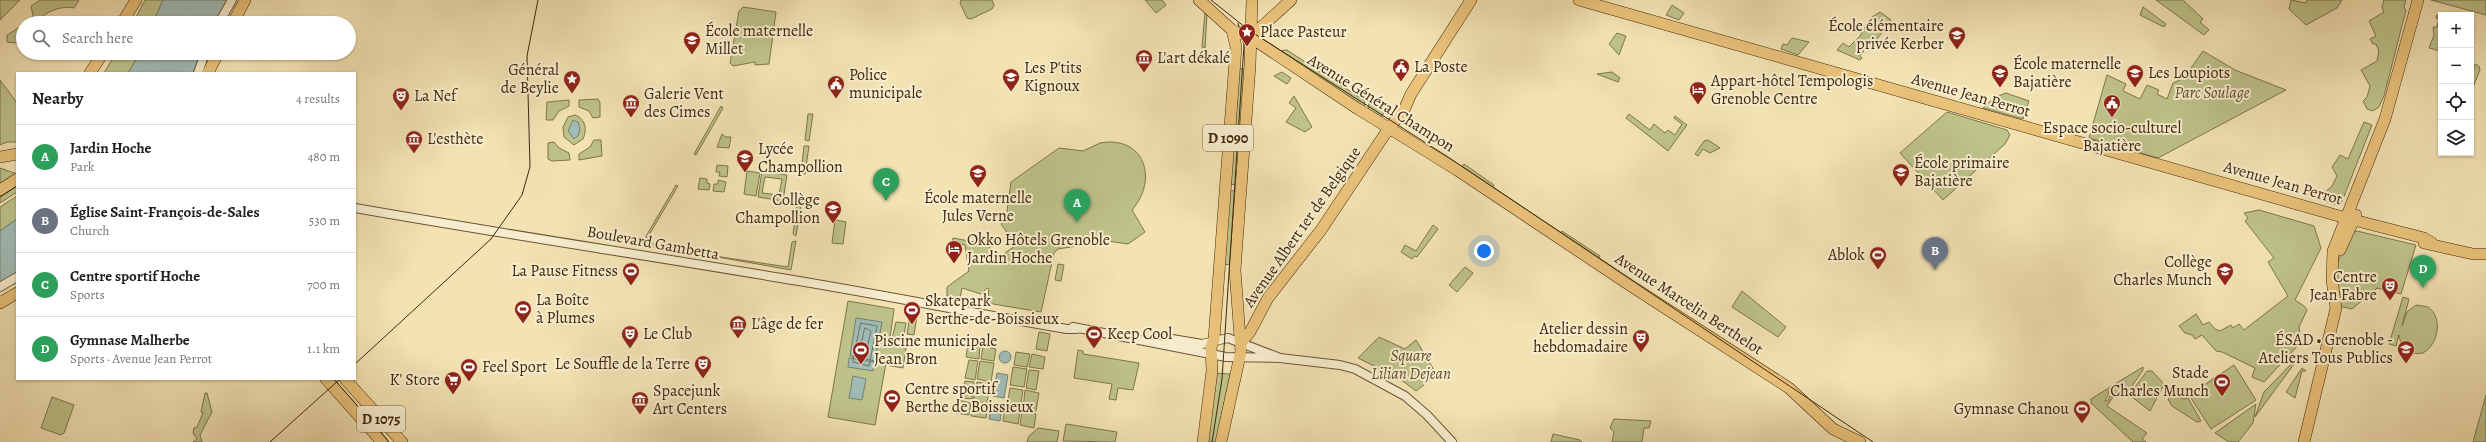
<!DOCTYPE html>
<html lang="en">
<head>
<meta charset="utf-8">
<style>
	:root { --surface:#fff; --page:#f2f2f2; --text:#202124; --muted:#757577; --line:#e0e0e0; --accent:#8f2418 }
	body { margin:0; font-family:Alegreya,serif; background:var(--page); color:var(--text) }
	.controls { position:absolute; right:12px; top:12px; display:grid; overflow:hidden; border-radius:0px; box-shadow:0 1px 3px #0004 }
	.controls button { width:36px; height:36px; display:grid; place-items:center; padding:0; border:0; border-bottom:1px solid var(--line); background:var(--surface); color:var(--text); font:20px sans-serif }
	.you { position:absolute; left:1484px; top:251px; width:14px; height:14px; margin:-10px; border:3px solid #fff; border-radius:50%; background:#1a73e8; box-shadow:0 0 0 6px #1a73e833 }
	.badge { display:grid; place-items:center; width:26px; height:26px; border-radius:50%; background:var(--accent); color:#fff; font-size:13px; font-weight:700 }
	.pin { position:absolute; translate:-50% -33px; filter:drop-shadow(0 1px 2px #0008) }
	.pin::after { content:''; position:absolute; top:21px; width:14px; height:12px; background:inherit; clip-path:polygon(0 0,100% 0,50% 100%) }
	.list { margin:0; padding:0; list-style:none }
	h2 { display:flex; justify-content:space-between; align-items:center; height:52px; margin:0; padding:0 16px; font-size:17px }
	h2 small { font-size:13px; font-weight:400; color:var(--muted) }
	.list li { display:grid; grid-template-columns:26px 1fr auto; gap:12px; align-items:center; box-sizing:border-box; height:64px; padding:0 16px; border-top:1px solid var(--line) }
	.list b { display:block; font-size:15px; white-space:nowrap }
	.list p { margin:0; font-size:13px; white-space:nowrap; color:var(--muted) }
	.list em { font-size:13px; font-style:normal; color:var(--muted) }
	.icon { flex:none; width:22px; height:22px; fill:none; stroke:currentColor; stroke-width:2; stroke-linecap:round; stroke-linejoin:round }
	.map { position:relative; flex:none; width:2486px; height:442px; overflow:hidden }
	.search { position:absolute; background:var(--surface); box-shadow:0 1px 3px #0004; left:16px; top:16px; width:340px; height:44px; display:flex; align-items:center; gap:10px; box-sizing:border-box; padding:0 14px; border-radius:22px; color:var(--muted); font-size:15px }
	.panel { position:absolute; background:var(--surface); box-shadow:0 1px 3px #0004; left:16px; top:72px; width:340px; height:308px; border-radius:0px }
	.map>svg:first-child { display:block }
	.green { fill:#bec38a; stroke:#7f754c; fill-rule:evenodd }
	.water { fill:#9fbcb6; stroke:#798072 }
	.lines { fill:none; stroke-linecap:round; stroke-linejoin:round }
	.shore { stroke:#707262; stroke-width:1 }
	.minor-casing { stroke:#6d5636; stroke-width:10 }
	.major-casing { stroke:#40270d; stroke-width:12 }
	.minor { stroke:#f7edce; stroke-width:8 }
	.major { stroke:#eac27a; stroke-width:11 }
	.tram { stroke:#40270d; stroke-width:1 }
	.labels { text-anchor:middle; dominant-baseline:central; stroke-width:4; stroke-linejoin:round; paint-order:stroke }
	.shield { fill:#f7edce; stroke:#776247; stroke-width:1 }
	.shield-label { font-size:15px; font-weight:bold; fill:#40270d }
	.poi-label { font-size:16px; fill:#40270d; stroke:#f7edce; text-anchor:start }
	.park-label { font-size:16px; font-style:italic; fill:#604e2c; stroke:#f7edce }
	.street-label { font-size:16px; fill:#40270d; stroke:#f7edce }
</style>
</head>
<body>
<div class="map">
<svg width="2486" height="442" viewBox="0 0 2486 442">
	<rect width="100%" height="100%" fill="#f3e3b3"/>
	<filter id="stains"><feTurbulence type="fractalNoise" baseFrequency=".005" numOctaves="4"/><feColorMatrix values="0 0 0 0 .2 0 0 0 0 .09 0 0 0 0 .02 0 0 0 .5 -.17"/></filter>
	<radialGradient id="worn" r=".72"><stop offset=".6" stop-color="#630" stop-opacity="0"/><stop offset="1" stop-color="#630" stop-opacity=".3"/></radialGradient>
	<path class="green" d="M0 0H20L0 20Z
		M40 0H79L74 8C63 5 42 12 37 23H25L33 16 31 6Z
		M145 0H163L153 23H133Z
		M961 0H992L994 5 992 9 971 19 967 18 960 3Z
		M1145 0H1162L1166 5 1156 13Z
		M2156 0H2183L2203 19 2200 22 2209 30 2204 35Z
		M2291 0 2306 3 2307 0H2342L2337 8 2306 25 2289 9Z
		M2384 0H2406L2404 7 2406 10 2384 96 2379 107 2373 111 2367 109 2363 101 2367 97 2370 86 2361 70 2377 61 2379 51 2376 44H2373L2370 39 2376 36 2369 21 2384 12 2382 7Z
		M2431 0H2486V15Z
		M1672 5 1684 13 1679 20 1666 15Z
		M743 7 776 12 769 64 755 65V62L733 66 730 63 739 11Z
		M2143 7 2166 24 2164 27 2140 15Z
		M1205 12 1207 14 1205 48 1202 47Z
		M1880 12 1891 20 1869 50 1866 48 1860 56 1862 58 1860 60 1837 50 1843 43 1849 47 1860 36 1869 19Z
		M2437 15 2441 16V51L2429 48 2434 35 2433 27H2437L2439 19 2436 18Z
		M23 25V39L15 43 7 42V35Z
		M1617 33 1626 36 1619 55 1609 44Z
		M1792 38 1809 42 1798 55 1781 49 1783 44 1787 45Z
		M1287 50 1365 101 1364 108 1277 51Z
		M2203 51 2235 70 2286 90 2158 158 2089 138 2107 75 2126 84 2123 91 2140 99 2147 85 2159 90 2157 94 2167 99 2173 83 2184 78Z
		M116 53H140L128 73H104Z
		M2475 64 2479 66 2480 70 2471 92V79Z
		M1239 68 1245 70 1237 185 1228 184Z
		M1282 72 1291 78 1287 84 1274 76Z
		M1612 72 1620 78 1618 82 1597 74Z
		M0 80 17 103V142H7L0 145Z
		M2006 93 2029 101 2023 119 1983 108 1994 98Z
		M1294 96 1312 127 1305 132 1286 122 1296 108 1289 103Z
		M598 99 600 103V117L593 118 589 111 579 107V100Z
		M569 100V106L559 111 553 120H546L547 102Z
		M1369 103 1385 109 1382 117 1368 109Z
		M721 106 723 108 696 155 694 154Z
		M1947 112 2007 130 2010 135 2005 144 1943 200 1900 153Z
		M808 114H813L809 141 805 140Z
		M1629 114 1650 130 1654 124 1665 133 1668 130 1675 135 1682 124 1674 118 1675 116 1687 125 1668 151 1626 118Z
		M575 115C586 119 587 130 583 139L574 145 564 137 563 127 568 117Z
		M2364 122 2372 125 2341 204H2334L2318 199 2332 186 2337 176 2332 167 2340 155 2348 159Z
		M722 134 726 137H731L729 148 717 147Z
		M594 140H601L602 156 579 160V154L590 147Z
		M1708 140 1720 148 1710 153 1703 149 1698 156 1695 154 1704 141Z
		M554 142 559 148 569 153 570 160 552 161 548 159V143Z
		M1100 143C1144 135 1159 179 1132 210L1145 232 1128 244 1107 241 1058 249 1054 253 1041 312 987 303 989 289 987 288 981 294 962 288 960 298 947 296V287L969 271 965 245 952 242 953 238 985 244 1001 256 1026 238 1024 235 1014 242 1001 224 1011 217 1007 211 1011 182 1059 148 1083 151Z
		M804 146H809L805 174 801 173Z
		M1464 164 1494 185 1491 190 1460 169Z
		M717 165 728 166 727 177 719 176 720 172H716Z
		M0 168 17 174 0 186Z
		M747 171 760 173 756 196 744 194Z
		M762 171 787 175 783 201 758 197ZM765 177 782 179 779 195 762 193Z
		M700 178 707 179V183L710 184 709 190 698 189Z
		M718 180 726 182 724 192 713 191 714 184H718Z
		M17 184V192L0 203V195Z
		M676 185 678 186 646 240 645 238Z
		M1227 190 1237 191 1232 265 1223 264Z
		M17 196V219L0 231V207Z
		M797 205H801L796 236 793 234Z
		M2259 210 2314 226 2321 248 2295 300 2304 306 2307 310 2299 327 2301 342 2264 382 2252 377 2255 368 2222 352 2216 351 2202 335 2195 339 2192 335 2185 333 2179 326 2196 314 2203 325 2209 322 2215 329 2220 331 2231 325 2233 328 2239 324 2244 330 2288 296 2268 262 2274 258 2245 221 2248 218 2244 213Z
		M835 220 846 222 843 244 832 243Z
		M1433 225 1438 229 1417 257 1415 256 1412 259 1401 252 1405 245 1416 251Z
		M1562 231 1600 256 1597 261 1559 235Z
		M2357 231 2416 245 2401 294 2377 288 2352 309 2339 306 2336 265 2352 233Z
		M796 241 791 270 701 254 788 267 792 242Z
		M648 243 691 251 689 253 648 246Z
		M1058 264 1064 265 1061 281 1055 280Z
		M1465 267 1473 273 1457 292 1449 285Z
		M1742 291 1786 327 1778 337 1732 307Z
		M2403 297 2409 299 2402 326 2407 312 2416 305 2428 307C2443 317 2439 344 2423 353 2409 356 2401 348 2399 335L2396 346 2389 344Z
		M848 301 894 309 889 345 906 348 903 368 886 365V363L875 425 828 417Z
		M910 315 917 316 914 335 907 334Z
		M896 322 906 323 903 341 892 339Z
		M1039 332 1050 334 1047 351 1036 349Z
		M1379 337 1405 349 1416 340 1437 375 1416 391 1400 379 1358 358Z
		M968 344 980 346 979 359 966 357Z
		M983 346 996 349 994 361 981 359Z
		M1078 350 1083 351V354L1139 363 1133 390 1118 388 1116 400 1109 399 1112 384 1074 378Z
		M1016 352 1030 354 1027 367 1014 365Z
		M1032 354 1045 357 1043 369 1029 367Z
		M2300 355V356L2255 417 2264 392Z
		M969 360 978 361 975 380 965 378Z
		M980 361 994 363 991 382 977 379Z
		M2234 365 2256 400 2211 429 2189 395Z
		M1013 367 1027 369 1024 387 1010 385Z
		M2143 367V370L2125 396 2112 393 2108 388Z
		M2302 368 2306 371H2302L2295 398 2286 392Z
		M1029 370 1039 371 1036 390 1026 388Z
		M2147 371H2152L2164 384 2150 411 2132 397 2133 390Z
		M1215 373 1230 374 1216 442H1206Z
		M965 381 974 382 972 399 962 398Z
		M977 382 990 384 987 403 973 401Z
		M1010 388 1023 390 1020 409 1007 406Z
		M2107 389 2109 393 2105 401H2108L2110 396 2113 397 2107 406 2147 433 2142 439 2146 442H2133L2091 403V399Z
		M1025 390 1039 393 1036 411 1023 409Z
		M205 393H207L212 412 200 435 202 442H193L197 439 193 433 194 428 197 427 203 413 201 412Z
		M2173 395 2184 399 2188 398 2201 421 2197 422 2172 406 2168 399Z
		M2486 395V442H2473Z
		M52 397 74 405 64 433 61 435 41 428Z
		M958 400 971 403 969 415 956 413Z
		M973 403 988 406 986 418 971 416Z
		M2256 404 2253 423 2238 442H2229L2215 433Z
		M1005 409 1020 411 1018 424 1003 421Z
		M1022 411 1036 414 1034 428 1020 425Z
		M1614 419 1651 421 1649 428H1644L1642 442H1612L1614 432 1610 428Z
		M1066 424 1117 432 1115 442 1063 441Z
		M1038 428 1059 431 1057 442H1027L1029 436Z
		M1553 434 1580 440 1582 442H1551Z"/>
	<path class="water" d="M163 0H229L217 23H153Z
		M140 53H203L195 73H128Z
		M573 120 578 122 580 129 578 136 574 139 568 131Z
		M17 219V274L0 284V231Z
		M856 318 882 322 875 361 850 356Z
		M999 357a6 6 0 1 1 12 0a6 6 0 1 1-12 0Z
		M849 358 875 362 873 371 848 367Z
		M997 373 1008 375 1004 398 993 396Z
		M853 376 866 379 862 400 849 398Z
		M991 406 1002 408 1000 421 989 419Z"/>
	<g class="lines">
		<path class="shore" d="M861 323 877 326 869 366 853 362Z
			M865 328 871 331 864 361 860 359 859 355Z"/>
		<g class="minor-casing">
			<path id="minor" d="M219 23 232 0
				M198 73 205 53
				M355 208C503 234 651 256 799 281 889 296 978 314 1067 329H1077
				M0 287 17 277
				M1073 327 1226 357 1280 358
				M1164 344 1172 339 1202 344 1228 338 1280 358 1340 365 1355 369 1405 396 1427 415 1452 442"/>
		</g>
		<g class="major-casing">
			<path id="major" d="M1199 0 1232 30 1250 37 1358 109 1457 170 1631 286 1789 388 1833 429 1860 442
				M1579 0 2346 218 2424 238 2432 243
				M122 23 136 0
				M233 23 245 0
				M1248 39 1291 0
				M90 73 103 53
				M208 73 218 53
				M0 157 17 154
				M0 190 17 179
				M2424 243 2473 254H2486
				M2340 250 2356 215
				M0 303 17 293
				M1241 343 1250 332 1268 298 1321 230 1389 128 1404 110 1411 94 1471 0
				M326 379 382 442
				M345 379 402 442
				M1203 442 1212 371 1211 347 1214 339 1236 47 1232 30
				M1221 442 1241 351 1235 270 1250 65 1252 0
				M2304 442 2336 308 2332 280 2333 251 2385 119 2418 0"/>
		</g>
		<use href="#minor" class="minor"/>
		<use href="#major" class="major"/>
		<path class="tram" d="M1211 0 1250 31 1448 157 1873 442
			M0 197 17 186
			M355 364 491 239 522 195 530 167 527 56 538 0
			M334 379 389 442
			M270 442 340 379
			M1212 442 1222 379 1244 45 1238 23"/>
	</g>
	<defs>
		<g id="sight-pin" transform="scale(0.9)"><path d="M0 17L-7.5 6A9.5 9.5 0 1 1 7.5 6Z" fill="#8f2418" stroke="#f7edce"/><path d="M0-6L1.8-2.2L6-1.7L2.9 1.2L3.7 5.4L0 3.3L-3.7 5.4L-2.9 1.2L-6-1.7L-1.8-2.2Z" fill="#fff"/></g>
		<g id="school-pin" transform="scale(0.9)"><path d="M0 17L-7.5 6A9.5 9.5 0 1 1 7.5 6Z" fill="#8f2418" stroke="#f7edce"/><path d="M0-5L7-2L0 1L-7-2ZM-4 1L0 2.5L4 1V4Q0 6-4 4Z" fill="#fff"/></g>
		<g id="museum-pin" transform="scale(0.9)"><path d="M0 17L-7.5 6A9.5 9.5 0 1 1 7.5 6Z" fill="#8f2418" stroke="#f7edce"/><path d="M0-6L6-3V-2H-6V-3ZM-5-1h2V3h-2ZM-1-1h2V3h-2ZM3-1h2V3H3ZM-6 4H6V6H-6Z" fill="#fff"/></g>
		<g id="civic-pin" transform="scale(0.9)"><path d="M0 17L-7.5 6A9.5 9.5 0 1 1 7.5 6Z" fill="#8f2418" stroke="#f7edce"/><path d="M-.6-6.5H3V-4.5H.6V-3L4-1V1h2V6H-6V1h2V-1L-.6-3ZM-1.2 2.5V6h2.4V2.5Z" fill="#fff"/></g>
		<g id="hotel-pin" transform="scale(0.9)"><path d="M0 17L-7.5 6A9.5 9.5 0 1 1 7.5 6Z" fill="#8f2418" stroke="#f7edce"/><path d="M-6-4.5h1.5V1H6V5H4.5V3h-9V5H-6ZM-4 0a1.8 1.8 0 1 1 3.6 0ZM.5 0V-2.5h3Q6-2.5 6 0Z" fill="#fff"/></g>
		<g id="theatre-pin" transform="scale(0.9)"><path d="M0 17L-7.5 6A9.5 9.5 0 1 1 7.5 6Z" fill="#8f2418" stroke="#f7edce"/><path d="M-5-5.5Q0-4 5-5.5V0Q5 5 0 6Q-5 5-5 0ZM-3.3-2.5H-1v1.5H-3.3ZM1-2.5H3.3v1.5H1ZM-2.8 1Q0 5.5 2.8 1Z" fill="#fff"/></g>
		<g id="stadium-pin" transform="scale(0.9)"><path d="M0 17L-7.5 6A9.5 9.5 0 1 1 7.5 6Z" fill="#8f2418" stroke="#f7edce"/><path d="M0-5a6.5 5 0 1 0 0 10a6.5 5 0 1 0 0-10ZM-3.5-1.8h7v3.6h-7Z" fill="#fff"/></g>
		<g id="university-pin" transform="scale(0.9)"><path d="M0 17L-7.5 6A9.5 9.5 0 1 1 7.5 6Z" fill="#8f2418" stroke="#f7edce"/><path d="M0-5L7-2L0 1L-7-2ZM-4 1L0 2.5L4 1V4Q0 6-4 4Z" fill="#fff"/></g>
		<g id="supermarket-pin" transform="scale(0.9)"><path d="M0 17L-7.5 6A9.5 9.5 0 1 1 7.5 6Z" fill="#8f2418" stroke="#f7edce"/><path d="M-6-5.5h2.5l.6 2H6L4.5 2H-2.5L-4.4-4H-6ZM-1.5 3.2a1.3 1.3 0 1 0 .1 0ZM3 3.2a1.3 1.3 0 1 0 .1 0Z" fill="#fff"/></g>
	</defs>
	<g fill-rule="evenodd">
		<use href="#sight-pin" x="1247" y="32"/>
		<use href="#school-pin" x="1957" y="35"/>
		<use href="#school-pin" x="692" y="40"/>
		<use href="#museum-pin" x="1144" y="58"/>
		<use href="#civic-pin" x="1401" y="67"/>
		<use href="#school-pin" x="2000" y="73"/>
		<use href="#school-pin" x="2135" y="73"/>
		<use href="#school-pin" x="1011" y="77"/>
		<use href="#sight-pin" x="572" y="79"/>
		<use href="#civic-pin" x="836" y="84"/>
		<use href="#hotel-pin" x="1698" y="90"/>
		<use href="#theatre-pin" x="401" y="96"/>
		<use href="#museum-pin" x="631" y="103"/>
		<use href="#civic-pin" x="2112" y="103"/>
		<use href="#museum-pin" x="414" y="139"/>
		<use href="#school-pin" x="745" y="158"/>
		<use href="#school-pin" x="1901" y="172"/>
		<use href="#school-pin" x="978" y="173"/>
		<use href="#school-pin" x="833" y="209"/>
		<use href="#hotel-pin" x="954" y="249"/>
		<use href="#stadium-pin" x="1878" y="255"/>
		<use href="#stadium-pin" x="631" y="271"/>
		<use href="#school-pin" x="2225" y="271"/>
		<use href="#theatre-pin" x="2390" y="286"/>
		<use href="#stadium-pin" x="523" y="309"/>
		<use href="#stadium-pin" x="912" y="310"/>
		<use href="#museum-pin" x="738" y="324"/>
		<use href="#theatre-pin" x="630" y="334"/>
		<use href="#stadium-pin" x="1094" y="334"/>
		<use href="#theatre-pin" x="1641" y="338"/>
		<use href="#university-pin" x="2406" y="349"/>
		<use href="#stadium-pin" x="861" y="350"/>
		<use href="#theatre-pin" x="703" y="364"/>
		<use href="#stadium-pin" x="469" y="367"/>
		<use href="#supermarket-pin" x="453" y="380"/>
		<use href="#stadium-pin" x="2222" y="382"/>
		<use href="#stadium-pin" x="892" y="398"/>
		<use href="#museum-pin" x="640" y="400"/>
		<use href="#stadium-pin" x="2082" y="409"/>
	</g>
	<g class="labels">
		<g class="shield">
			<rect x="1203" y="125" width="50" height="26" rx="3"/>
			<rect x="357" y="406" width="48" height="26" rx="3"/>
		</g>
		<g class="shield-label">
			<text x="1228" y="138">D 1090</text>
			<text x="381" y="419">D 1075</text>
		</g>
		<g class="poi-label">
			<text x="1944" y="26" text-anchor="end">École élémentaire<tspan x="1944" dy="18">privée Kerber</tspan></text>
			<text x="705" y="31">École maternelle<tspan x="705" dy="18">Millet</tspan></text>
			<text x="1260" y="32">Place Pasteur</text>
			<text x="1157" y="58">L'art dékalé</text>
			<text x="2013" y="64">École maternelle<tspan x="2013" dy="18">Bajatière</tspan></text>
			<text x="1414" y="67">La Poste</text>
			<text x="1024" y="68">Les P'tits<tspan x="1024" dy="18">Kignoux</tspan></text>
			<text x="559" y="70" text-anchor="end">Général<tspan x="559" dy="18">de Beylie</tspan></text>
			<text x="2148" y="73">Les Loupiots</text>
			<text x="849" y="75">Police<tspan x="849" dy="18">municipale</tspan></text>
			<text x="1711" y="81">Appart-hôtel Tempologis<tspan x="1711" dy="18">Grenoble Centre</tspan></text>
			<text x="644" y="94">Galerie Vent<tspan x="644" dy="18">des Cimes</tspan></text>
			<text x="414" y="96">La Nef</text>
			<text x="2112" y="128" text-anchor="middle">Espace socio-culturel<tspan x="2112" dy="18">Bajatière</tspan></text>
			<text x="427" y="139">L'esthète</text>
			<text x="758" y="149">Lycée<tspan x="758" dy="18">Champollion</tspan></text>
			<text x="1914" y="163">École primaire<tspan x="1914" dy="18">Bajatière</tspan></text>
			<text x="978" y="198" text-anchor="middle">École maternelle<tspan x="978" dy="18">Jules Verne</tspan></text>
			<text x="820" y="200" text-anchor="end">Collège<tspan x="820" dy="18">Champollion</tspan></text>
			<text x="967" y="240">Okko Hôtels Grenoble<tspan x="967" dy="18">Jardin Hoche</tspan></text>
			<text x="1865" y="255" text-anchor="end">Ablok</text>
			<text x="2212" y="262" text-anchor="end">Collège<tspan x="2212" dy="18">Charles Munch</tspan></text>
			<text x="618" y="271" text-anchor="end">La Pause Fitness</text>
			<text x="2377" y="277" text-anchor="end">Centre<tspan x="2377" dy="18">Jean Fabre</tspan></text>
			<text x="536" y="300">La Boîte<tspan x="536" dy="18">à Plumes</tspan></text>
			<text x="925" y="301">Skatepark<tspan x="925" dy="18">Berthe-de-Boissieux</tspan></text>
			<text x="751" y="324">L'âge de fer</text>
			<text x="1628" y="329" text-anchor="end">Atelier dessin<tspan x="1628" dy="18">hebdomadaire</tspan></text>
			<text x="643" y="334">Le Club</text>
			<text x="1107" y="334">Keep Cool</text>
			<text x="2393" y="340" text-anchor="end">ÉSAD • Grenoble -<tspan x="2393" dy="18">Ateliers Tous Publics</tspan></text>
			<text x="874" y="341">Piscine municipale<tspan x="874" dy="18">Jean Bron</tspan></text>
			<text x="690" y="364" text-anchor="end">Le Souffle de la Terre</text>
			<text x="482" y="367">Feel Sport</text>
			<text x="2209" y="373" text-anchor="end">Stade<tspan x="2209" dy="18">Charles Munch</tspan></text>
			<text x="440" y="380" text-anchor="end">K' Store</text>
			<text x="905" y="389">Centre sportif<tspan x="905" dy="18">Berthe de Boissieux</tspan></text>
			<text x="653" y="391">Spacejunk<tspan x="653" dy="18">Art Centers</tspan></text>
			<text x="2069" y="409" text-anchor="end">Gymnase Chanou</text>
		</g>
		<g class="park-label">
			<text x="2212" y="93">Parc Soulage</text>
			<text x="1411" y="356">Square<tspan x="1411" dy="18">Lilian Dejean</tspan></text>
		</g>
		<g class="street-label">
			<text transform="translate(1971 95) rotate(16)">Avenue Jean Perrot</text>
			<text transform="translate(1381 103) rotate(32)">Avenue Général Champon</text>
			<text transform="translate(2283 183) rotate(16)">Avenue Jean Perrot</text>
			<text transform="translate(1302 227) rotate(-55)">Avenue Albert 1er de Belgique</text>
			<text transform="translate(653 243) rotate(10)">Boulevard Gambetta</text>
			<text transform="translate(1689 304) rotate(33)">Avenue Marcelin Berthelot</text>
		</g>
	</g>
	<rect width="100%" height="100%" filter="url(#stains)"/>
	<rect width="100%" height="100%" fill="url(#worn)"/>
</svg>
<div class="controls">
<button>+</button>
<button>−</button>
<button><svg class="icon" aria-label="locate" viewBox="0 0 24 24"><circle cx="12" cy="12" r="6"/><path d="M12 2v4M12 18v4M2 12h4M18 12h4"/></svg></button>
<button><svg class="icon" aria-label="layers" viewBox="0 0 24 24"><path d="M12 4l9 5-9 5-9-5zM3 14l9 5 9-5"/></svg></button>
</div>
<div class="you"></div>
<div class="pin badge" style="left:1077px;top:222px;background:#2e9e5b">A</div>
<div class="pin badge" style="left:1935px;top:270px;background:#6b7280">B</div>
<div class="pin badge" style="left:886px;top:201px;background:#2e9e5b">C</div>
<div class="pin badge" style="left:2423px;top:288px;background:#2e9e5b">D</div>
<div class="search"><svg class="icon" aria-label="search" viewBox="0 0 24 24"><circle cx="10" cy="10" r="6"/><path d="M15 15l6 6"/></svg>Search here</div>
<section class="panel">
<h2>Nearby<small>4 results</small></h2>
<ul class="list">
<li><span class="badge" style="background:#2e9e5b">A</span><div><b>Jardin Hoche</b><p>Park</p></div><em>480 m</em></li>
<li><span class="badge" style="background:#6b7280">B</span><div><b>Église Saint-François-de-Sales</b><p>Church</p></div><em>530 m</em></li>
<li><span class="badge" style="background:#2e9e5b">C</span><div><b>Centre sportif Hoche</b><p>Sports</p></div><em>700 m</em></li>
<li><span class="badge" style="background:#2e9e5b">D</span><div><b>Gymnase Malherbe</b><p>Sports · Avenue Jean Perrot</p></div><em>1.1 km</em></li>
</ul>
</section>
</div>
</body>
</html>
